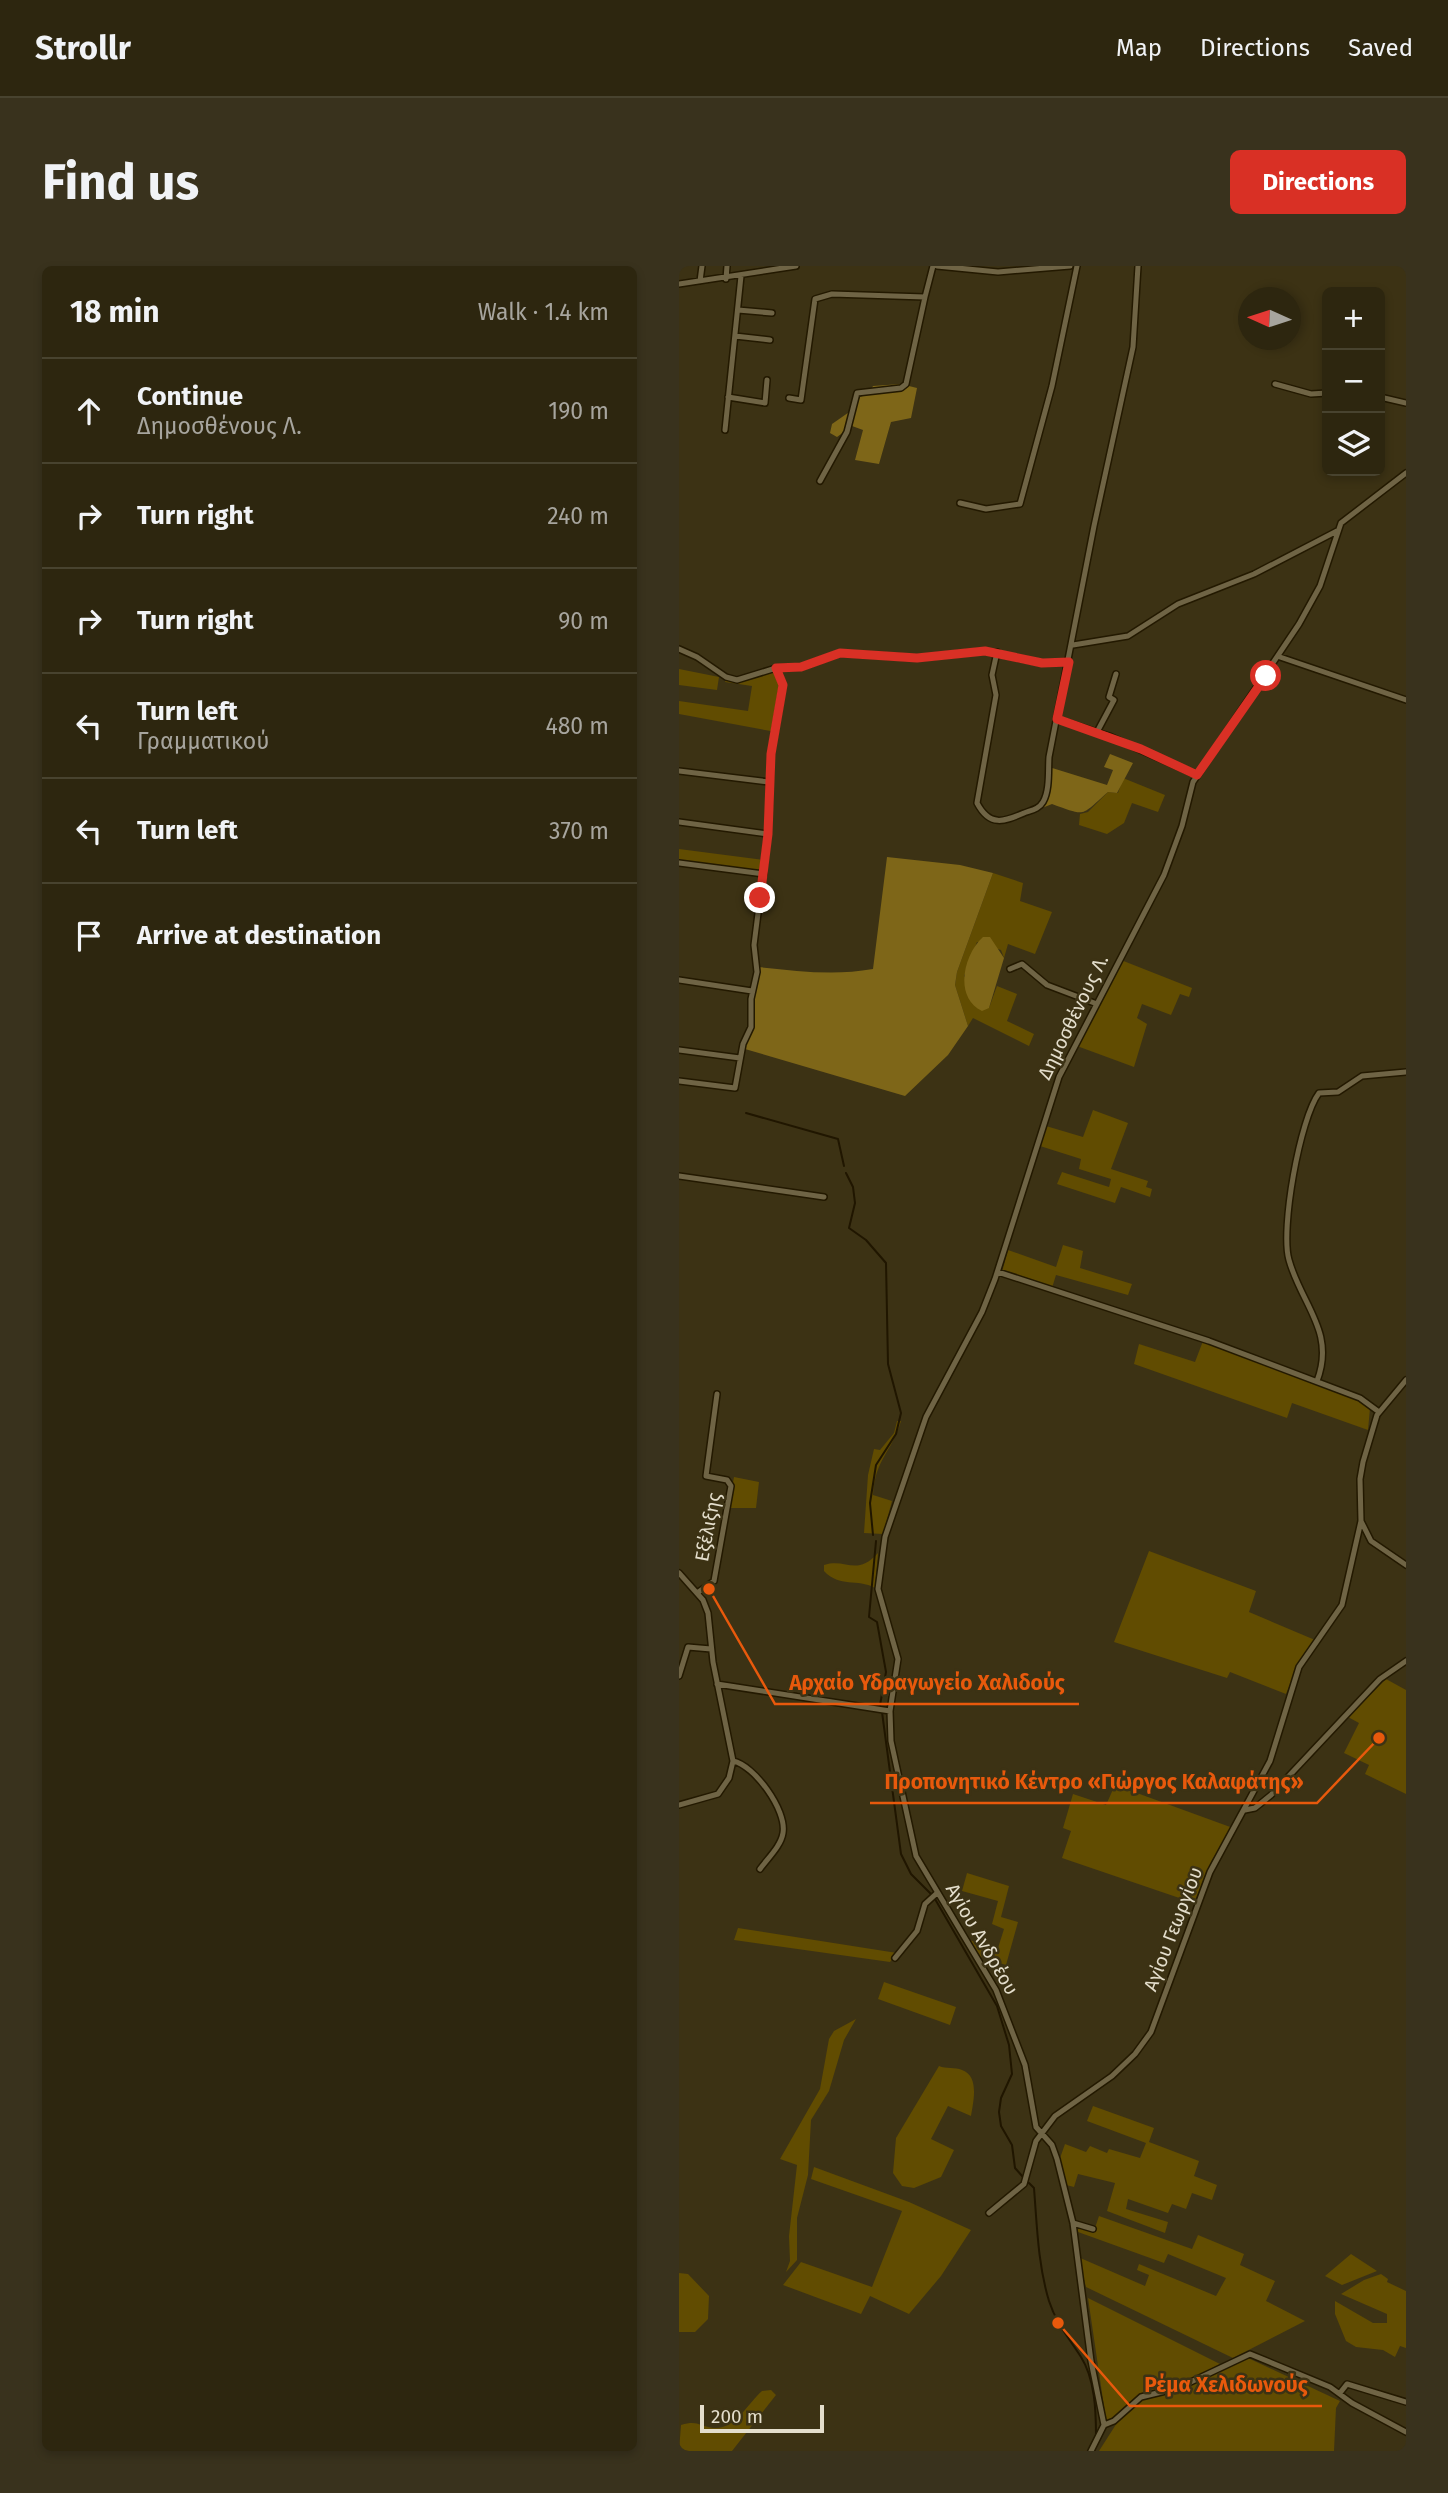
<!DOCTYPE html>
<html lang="en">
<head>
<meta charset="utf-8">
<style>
	:root { --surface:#2d260f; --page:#39321d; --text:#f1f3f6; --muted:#a7a59e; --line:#48432f; --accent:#d93025 }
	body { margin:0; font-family:"Fira Sans",sans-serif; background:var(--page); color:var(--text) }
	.controls { position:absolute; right:21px; top:21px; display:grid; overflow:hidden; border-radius:10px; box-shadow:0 4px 10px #0003 }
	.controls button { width:63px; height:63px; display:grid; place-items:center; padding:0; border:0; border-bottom:2px solid var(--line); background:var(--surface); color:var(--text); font:35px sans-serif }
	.compass { position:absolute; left:559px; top:21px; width:63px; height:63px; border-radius:50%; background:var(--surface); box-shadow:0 4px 10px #0003; rotate:273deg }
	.scale { position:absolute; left:21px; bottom:18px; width:124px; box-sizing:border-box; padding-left:7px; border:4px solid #e4decc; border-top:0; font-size:19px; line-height:24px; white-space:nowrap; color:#e4decc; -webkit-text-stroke:5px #3c3214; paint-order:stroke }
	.stop { position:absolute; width:21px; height:21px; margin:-16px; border:5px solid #d93025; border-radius:50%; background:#fff }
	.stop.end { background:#d93025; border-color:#fff; box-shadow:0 2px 7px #0008 }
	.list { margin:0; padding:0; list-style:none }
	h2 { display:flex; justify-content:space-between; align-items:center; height:91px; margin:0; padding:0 28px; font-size:30px }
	h2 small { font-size:23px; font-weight:400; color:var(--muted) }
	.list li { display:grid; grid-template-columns:46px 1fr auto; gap:21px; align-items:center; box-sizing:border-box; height:105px; padding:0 28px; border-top:2px solid var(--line) }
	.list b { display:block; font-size:26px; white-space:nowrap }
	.list p { margin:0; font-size:23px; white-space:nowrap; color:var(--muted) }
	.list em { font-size:23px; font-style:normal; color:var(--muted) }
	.icon { flex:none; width:38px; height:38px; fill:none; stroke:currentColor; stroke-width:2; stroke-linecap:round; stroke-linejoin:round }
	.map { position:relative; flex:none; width:727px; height:2185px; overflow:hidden; border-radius:10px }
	header { display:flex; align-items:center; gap:42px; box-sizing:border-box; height:98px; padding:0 35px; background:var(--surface); border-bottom:2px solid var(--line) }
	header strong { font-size:33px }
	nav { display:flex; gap:38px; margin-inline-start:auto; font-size:24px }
	.intro { display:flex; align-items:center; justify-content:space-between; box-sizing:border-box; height:168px; padding:0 42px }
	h1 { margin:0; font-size:49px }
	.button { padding:18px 32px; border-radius:10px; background:var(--accent); color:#fff; font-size:24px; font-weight:700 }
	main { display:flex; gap:42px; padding:0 42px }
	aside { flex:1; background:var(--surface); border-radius:10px; box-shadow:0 4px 10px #0003 }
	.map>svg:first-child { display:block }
	.green { fill:#614c01 }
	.forest { fill:#7e6618 }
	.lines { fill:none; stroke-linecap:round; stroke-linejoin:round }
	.stream { stroke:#201600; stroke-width:2 }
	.minor-casing { stroke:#231900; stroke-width:8 }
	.minor { stroke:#6f6445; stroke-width:5 }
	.route { stroke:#d93025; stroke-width:9 }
	.labels { text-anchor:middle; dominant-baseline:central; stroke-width:5; stroke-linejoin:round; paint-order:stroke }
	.street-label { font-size:19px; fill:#e4decc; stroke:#3c3214 }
	.leader { fill:none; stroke:#e8590c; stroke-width:2.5 }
	.callout-dot { fill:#e8590c; stroke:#3c3214; stroke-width:2.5 }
	.callout-label { font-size:21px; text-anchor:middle; font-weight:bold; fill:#e8590c; stroke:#3c3214; stroke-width:5; stroke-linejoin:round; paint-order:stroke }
</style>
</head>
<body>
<header>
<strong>Strollr</strong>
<nav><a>Map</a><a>Directions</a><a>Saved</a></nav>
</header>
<div class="intro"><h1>Find us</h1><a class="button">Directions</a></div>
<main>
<aside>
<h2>18 min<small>Walk · 1.4 km</small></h2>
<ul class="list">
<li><svg class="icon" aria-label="ahead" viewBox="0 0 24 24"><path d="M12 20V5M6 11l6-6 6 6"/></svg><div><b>Continue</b><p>Δημοσθένους Λ.</p></div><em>190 m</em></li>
<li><svg class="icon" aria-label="right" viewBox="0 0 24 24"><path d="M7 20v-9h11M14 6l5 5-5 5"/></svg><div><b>Turn right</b></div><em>240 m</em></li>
<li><svg class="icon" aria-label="right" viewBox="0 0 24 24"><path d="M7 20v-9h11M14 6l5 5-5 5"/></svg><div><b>Turn right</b></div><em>90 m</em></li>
<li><svg class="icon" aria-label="left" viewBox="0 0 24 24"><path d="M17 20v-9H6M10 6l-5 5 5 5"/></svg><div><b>Turn left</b><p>Γραμματικού</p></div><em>480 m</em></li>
<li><svg class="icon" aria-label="left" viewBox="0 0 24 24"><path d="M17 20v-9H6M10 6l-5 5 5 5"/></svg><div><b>Turn left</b></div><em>370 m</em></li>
<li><svg class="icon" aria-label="arrive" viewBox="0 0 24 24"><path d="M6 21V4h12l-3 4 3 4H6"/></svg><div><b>Arrive at destination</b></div></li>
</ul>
</aside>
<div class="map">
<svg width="727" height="2185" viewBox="0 0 727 2185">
	<rect width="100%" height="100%" fill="#3c3214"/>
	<path class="green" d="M0 403 40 411 38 424 0 419Z
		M95 406 102 418 97 466 0 448V435L69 445 73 420 46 416 47 414H70Z
		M444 512 486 529 479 546 453 537 445 557 428 568 400 559 401 548 409 546 429 526 439 527Z
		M0 583 85 594 84 606 0 595Z
		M314 607 344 617 341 635 373 646 356 688 329 678 325 692 322 684 298 676 285 710 310 742 318 720 338 728 328 755 355 768 350 780 294 752 289 760 276 719 278 706Z
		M442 694 513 722 510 731 501 728 492 749 463 738 458 752 468 758 455 801 398 780Z
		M414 844 449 857 432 903 469 915 467 921 473 923 471 931 442 921 436 937 378 918 383 906 430 921 432 913 400 903 402 893 361 880 367 860 404 871Z
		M384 979 404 985 401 1002 453 1018 449 1029 377 1009 373 1022 323 1006 329 984 377 1001Z
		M524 1075 681 1135 691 1142 689 1164 613 1137 608 1152 455 1098 460 1078 516 1096Z
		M218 1155H222C213 1186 196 1193 194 1229L213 1235 204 1268 185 1267 189 1209 195 1183 201 1184 215 1167Z
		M55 1211 80 1216 77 1242H49Z
		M470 1285 577 1325 570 1346 636 1374 619 1399 607 1428 551 1406 548 1412 435 1376Z
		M199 1287 196 1322C178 1312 161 1322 145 1305V1299C168 1292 177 1311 199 1287Z
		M707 1413 727 1424V1528L686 1508 690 1499 665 1487 680 1457 669 1451Z
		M436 1519 554 1562 533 1594 515 1637 383 1592 392 1565 384 1562 394 1528 427 1539Z
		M288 1607 330 1620 322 1651 339 1656 327 1699 302 1691 290 1674 319 1682 325 1663 313 1658 319 1635 283 1625Z
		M59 1662 218 1687 211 1696 55 1674Z
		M205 1716 277 1741 271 1759 199 1733Z
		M177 1753 165 1774 150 1825 132 1854 129 1909 118 1952V1994L107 2006 111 1995 110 1970 118 1899 101 1893 141 1823 150 1773 155 1765Z
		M260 1800C267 1803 276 1801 283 1804 301 1810 294 1837 292 1850L269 1840 252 1873 275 1884 262 1911 235 1922 223 1920 214 1907 217 1872Z
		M414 1840 475 1862 470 1876 520 1895 515 1910 538 1919 533 1934 513 1927 507 1943 493 1938 489 1947 449 1933 447 1943 489 1956 486 1967 428 1945 436 1917 399 1908 395 1921 387 1919 381 1892 386 1878 407 1886 411 1880 428 1887 430 1883 461 1892 467 1877 408 1855Z
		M135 1901 230 1936 292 1964 262 2010 230 2048 191 2030 182 2048 104 2019 122 1996 193 2021 223 1945 132 1913Z
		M420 1950 513 1983 519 1969 565 1988 561 1999 596 2015 587 2035 626 2055 554 2092 407 2021 399 1991 466 2020 470 2009 458 2004 460 1998 537 2030 547 2012 489 1988 485 1997 399 1966 398 1960 415 1965Z
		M672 1988 698 2005 663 2019 646 2010Z
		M0 2007 9 2008 30 2030 29 2053 16 2066H0Z
		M702 2008 709 2013 708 2016 727 2025V2082L721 2080 716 2091 704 2084 677 2081 667 2075 656 2048V2035L694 2057H708V2048L662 2028 685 2014Z
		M409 2032 541 2098 500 2120 465 2127 432 2155 427 2154Z
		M569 2092 661 2135 657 2142 655 2185H420L443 2149 463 2133Z
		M92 2124 97 2129 53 2185H0L2 2159C19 2154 19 2160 34 2162 56 2164 69 2137 83 2125Z"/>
	<path class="forest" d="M222 118 238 122 232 152 212 156 200 198 176 194 184 164 173 160 158 171 151 167 153 158 176 142 181 131 189 128 194 120Z
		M431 488 454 497 438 527 429 526C401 550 409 551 373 538L363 542 367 535 370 501 428 519 434 504 425 501Z
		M208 591 281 599 314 607 278 706 276 719 289 760 269 789 226 830 66 783 79 701C118 705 155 710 194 703Z
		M304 671H311L325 692 310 742 303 745C275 732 284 689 304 671Z"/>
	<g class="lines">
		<path class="stream" d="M67 847 159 873 165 900
			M167 907 174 921 176 937 170 962 187 974 207 997 209 1098 222 1147 217 1168 197 1199 191 1237 194 1269
			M197 1275 190 1351 198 1356 207 1406 201 1439
			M203 1446 222 1588 232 1608 252 1628
			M256 1633 318 1740 330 1779 333 1808 322 1832 320 1846 322 1860 333 1879 336 1902 344 1911
			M350 1917 355 1922C358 1960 359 1999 370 2035 377 2057 390 2072 402 2091 416 2113 417 2145 417 2170"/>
		<g class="minor-casing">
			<path id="minor" d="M258 0 319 6 391 0
				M47 13 48 0
				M21 15 23 0
				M0 18 117 0
				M59 44 93 47
				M56 70 91 74
				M596 118 632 128 648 127
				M49 131 86 137 88 114
				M701 131 727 137
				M110 132 122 134 136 33 153 28 246 31 254 0
				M46 164 62 10
				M141 215 168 166 178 127 222 122 227 118 246 31
				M281 237 307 243 341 238 373 120 398 0
				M394 379 449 370 499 338 575 308 658 265
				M0 383 18 391 47 411 58 414 97 402 122 401 161 387 238 392 305 385 363 397 390 396
				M318 386 313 409 317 429 298 537C311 562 326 555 345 547 353 544 360 543 364 536 371 524 369 504 370 491L415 260 454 81 459 0
				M601 391 727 434
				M378 453 430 470 518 509
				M418 466 435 434 430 431 437 408
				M0 505 90 516
				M0 556 89 568
				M0 597 85 608
				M331 703 343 698 368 719 418 738
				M0 714 73 725
				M0 784 61 792
				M0 815 56 822 64 778 72 761V733L78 706 75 679 89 568 92 488 104 419 97 402
				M0 910 145 931
				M319 1006 530 1075 681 1132 700 1146
				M638 1115C657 1066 622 1038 610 994 601 964 621 852 640 827L659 826 683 810 727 806
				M682 1255 692 1275 727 1299
				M0 1307 24 1334 29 1347 34 1396 54 1495 50 1512 39 1528 0 1539
				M18 1327 35 1315 52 1220 48 1214 27 1210 38 1128
				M0 1410 9 1381 32 1383
				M38 1418 211 1445
				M54 1495C75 1499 108 1544 104 1567 102 1580 89 1592 81 1603
				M566 1544 576 1542 592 1529 701 1413 727 1395
				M216 1692 238 1665 246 1638 258 1627
				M310 1947 345 1918 357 1875 376 1850 433 1810 456 1788 472 1766 531 1606 591 1495 620 1401 663 1339 682 1255 681 1213 684 1196 698 1149 727 1114
				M394 1957 414 1963
				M661 2127 668 2118 727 2136
				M425 2159 412 2095 394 1957 378 1893 373 1879 357 1861 346 1799 317 1724 237 1590 212 1475 211 1445 219 1393 199 1323 206 1271 247 1151 303 1046 316 1013 380 811 485 609 503 560 514 516 620 358 641 320 662 257 727 207
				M412 2185 425 2159 435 2155 462 2131 499 2122 571 2088 651 2121 673 2137 727 2166"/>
		</g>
		<use href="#minor" class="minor"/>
	</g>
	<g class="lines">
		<path class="route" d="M81 632 89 568 92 488 104 419 97 402 122 401 161 387 238 392 306 385 363 397 390 396 378 453 462 483 518 509 587 410"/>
	</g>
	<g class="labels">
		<g class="street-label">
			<text transform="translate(394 751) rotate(-64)">Δημοσθένους Λ.</text>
			<text transform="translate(29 1261) rotate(-79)">Εξέλιξης</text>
			<text transform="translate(494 1663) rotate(-69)">Αγίου Γεωργίου</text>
			<text transform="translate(303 1673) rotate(60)">Αγίου Ανδρέου</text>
		</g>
	</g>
	<path class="leader" d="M30 1323L96 1438H400M700 1472L638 1537H191M379 2057L451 2140H643"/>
	<g class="callout-dot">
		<circle cx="30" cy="1323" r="7"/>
		<circle cx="700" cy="1472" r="7"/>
		<circle cx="379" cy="2057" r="7"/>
	</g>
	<g class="callout-label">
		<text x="248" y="1424">Αρχαίο Υδραγωγείο Χαλιδούς</text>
		<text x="415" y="1523">Προπονητικό Κέντρο «Γιώργος Καλαφάτης»</text>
		<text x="547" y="2126">Ρέμα Χελιδωνούς</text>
	</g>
</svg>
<div class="controls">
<button>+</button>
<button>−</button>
<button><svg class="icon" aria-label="layers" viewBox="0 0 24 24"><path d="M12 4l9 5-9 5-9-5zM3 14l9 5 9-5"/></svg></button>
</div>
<svg class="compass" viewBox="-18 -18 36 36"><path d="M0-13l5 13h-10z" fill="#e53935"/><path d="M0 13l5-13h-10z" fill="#a7a59e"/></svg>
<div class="scale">200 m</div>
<div class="stop" style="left:587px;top:410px"></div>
<div class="stop end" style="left:81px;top:632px"></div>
</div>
</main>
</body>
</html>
